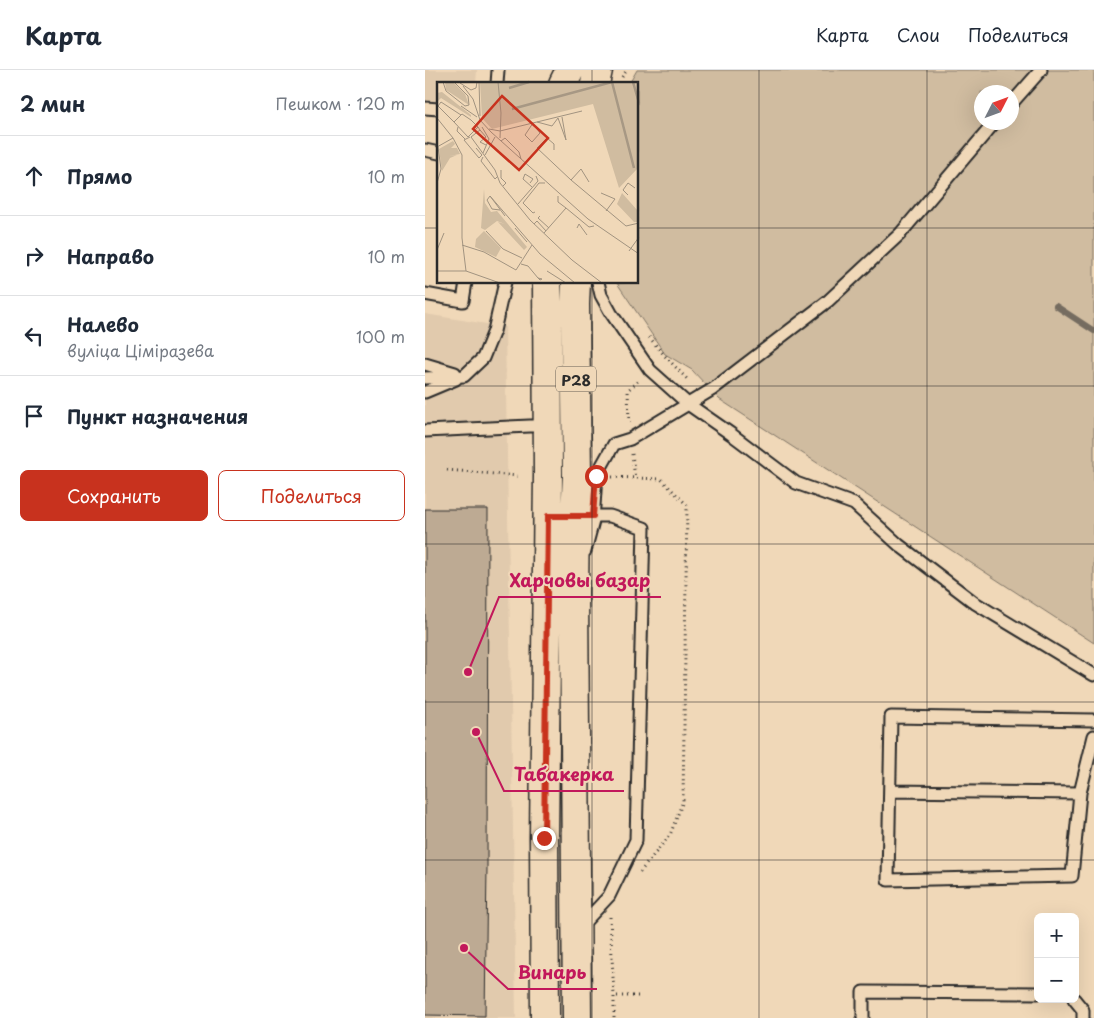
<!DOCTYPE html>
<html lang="ru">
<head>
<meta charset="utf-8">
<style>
	:root { --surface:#fff; --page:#f2f2f3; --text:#1f2937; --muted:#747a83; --line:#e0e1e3; --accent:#c8321e }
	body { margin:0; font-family:"Playpen Sans",sans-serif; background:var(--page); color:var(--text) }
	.controls { position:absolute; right:15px; bottom:15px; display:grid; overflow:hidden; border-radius:8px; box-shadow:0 5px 20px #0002 }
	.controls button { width:45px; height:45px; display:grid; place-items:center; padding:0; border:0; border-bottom:1px solid var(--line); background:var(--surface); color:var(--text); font:25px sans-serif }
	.compass { position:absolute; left:549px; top:15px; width:45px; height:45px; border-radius:50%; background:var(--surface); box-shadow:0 5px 20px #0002; rotate:48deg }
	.stop { position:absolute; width:15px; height:15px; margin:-11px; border:4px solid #c8321e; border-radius:50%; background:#fff }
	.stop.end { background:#c8321e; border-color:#fff; box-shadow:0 1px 5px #0008 }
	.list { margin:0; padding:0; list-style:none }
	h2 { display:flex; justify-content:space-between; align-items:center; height:65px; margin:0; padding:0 20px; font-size:21px }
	h2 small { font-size:16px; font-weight:400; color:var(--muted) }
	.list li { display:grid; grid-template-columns:32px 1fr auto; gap:15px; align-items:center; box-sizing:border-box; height:80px; padding:0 20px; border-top:1px solid var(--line) }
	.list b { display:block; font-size:19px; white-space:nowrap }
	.list p { margin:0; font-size:16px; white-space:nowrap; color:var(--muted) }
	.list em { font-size:16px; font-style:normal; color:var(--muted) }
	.actions { display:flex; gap:10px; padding:15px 20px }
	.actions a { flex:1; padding:11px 0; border:1px solid var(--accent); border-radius:8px; text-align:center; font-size:18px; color:var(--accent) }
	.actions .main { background:var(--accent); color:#fff }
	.icon { flex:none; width:28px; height:28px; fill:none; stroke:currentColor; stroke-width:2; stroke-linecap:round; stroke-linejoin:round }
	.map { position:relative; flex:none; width:669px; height:948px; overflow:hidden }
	header { display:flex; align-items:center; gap:30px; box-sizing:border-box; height:70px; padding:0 25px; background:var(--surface); border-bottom:1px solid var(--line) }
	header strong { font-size:24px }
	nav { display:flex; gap:28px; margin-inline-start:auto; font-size:18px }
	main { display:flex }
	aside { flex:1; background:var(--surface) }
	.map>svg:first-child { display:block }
	.built { fill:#e1caad }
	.green { fill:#d0bca0; stroke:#7e7466; fill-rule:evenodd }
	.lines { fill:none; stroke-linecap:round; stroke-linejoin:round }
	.stream { stroke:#756c60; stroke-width:6 }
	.building { fill:#bdaa93; stroke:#2b2b2b }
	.lane-casing { stroke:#2b2b2b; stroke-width:15 }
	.primary-casing { stroke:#2b2b2b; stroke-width:31 }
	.path { stroke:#2b2b2b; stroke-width:3; stroke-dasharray:1 4; stroke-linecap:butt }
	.lane { stroke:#f0d8b8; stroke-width:11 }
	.primary { stroke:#f0d8b8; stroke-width:28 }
	.route { stroke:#c8321e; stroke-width:6 }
	.grid { fill:none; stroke:#2b2b2b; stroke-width:1; stroke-opacity:0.55 }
	.labels { text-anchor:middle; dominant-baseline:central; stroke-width:4; stroke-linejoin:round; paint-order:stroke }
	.shield { fill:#f0d8b8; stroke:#665f55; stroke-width:1 }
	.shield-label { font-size:15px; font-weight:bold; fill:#2b2b2b }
	.inset-river { fill:none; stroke:#a79884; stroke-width:2.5 }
	.inset-road { fill:none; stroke:#a19380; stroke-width:1 }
	.view { fill:#c8321e; fill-opacity:0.15; stroke:#c8321e; stroke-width:2.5 }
	.inset-edge { fill:none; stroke:#2b2b2b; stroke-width:2.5 }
	.leader { fill:none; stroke:#c2185b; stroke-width:2 }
	.callout-dot { fill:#c2185b; stroke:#f0d8b8; stroke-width:2 }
	.callout-label { font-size:18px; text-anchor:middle; font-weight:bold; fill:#c2185b; stroke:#f0d8b8; stroke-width:4; stroke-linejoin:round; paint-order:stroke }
</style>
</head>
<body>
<header>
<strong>Карта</strong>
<nav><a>Карта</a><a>Слои</a><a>Поделиться</a></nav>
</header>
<main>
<aside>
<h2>2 мин<small>Пешком · 120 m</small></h2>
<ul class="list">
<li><svg class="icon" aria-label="ahead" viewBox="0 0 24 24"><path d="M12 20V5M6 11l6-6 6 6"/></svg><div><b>Прямо</b></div><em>10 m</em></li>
<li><svg class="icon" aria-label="right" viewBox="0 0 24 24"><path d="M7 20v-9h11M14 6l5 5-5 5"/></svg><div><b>Направо</b></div><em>10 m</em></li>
<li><svg class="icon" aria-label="left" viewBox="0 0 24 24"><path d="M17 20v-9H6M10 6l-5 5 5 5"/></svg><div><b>Налево</b><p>вуліца Ціміразева</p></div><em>100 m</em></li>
<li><svg class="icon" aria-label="arrive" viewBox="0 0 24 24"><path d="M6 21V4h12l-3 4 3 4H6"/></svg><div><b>Пункт назначения</b></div></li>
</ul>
<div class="actions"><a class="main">Сохранить</a><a>Поделиться</a></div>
</aside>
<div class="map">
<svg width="669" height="948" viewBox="0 0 669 948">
	<rect width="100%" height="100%" fill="#f0d8b8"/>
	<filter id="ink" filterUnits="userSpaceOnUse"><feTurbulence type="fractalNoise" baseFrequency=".02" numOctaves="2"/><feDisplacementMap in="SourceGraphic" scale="10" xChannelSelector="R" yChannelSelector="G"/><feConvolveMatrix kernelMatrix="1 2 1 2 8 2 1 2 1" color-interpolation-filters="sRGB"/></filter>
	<g filter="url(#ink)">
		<path class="built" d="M0 0H52L51 14H14V31L0 30Z
			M0 244 80 257 91 948H0Z"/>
		<path class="green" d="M212 0H669V573L294 329 267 300 240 284 194 216 192 213 212 212V14H204ZM556 22H586V52H556Z"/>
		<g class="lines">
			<path class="stream" d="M631 236 669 261"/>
		</g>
		<path class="building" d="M0 439H63L62 797 60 946 0 945Z"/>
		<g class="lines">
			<g class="lane-casing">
				<path id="lane" d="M72 14 73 0
					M586 34 616 0
					M0 38 14 39
					M0 80 14 83
					M173 212 176 225 186 243 225 300 263 334 306 364 371 413 429 434 474 475 550 533 669 605
					M0 224 38 231 41 212
					M0 294 30 303
					M0 308 39 306 58 288 69 261 80 212
					M0 322 31 309
					M0 361 105 356H123
					M160 481 168 451 171 406 189 374 205 369 288 319 403 231 475 164 570 52
					M669 650 466 647 463 810 647 806 655 723 669 666
					M465 721 655 723
					M155 857 184 826 211 770 219 458 185 446H161
					M649 929 658 940V948
					M438 948V922L613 923"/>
			</g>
			<g class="primary-casing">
				<path id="primary" d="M138 14 145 0
					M170 14 173 0
					M151 212 150 234 152 406 150 446 149 523 152 948
					M120 948 119 767 123 405 122 212"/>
			</g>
			<path class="path" d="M197 7 202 0
				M224 267 240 286 263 310
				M204 353 203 320 213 311
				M207 384 210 408
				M22 400 93 406
				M187 407 236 409 262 435 258 731 245 765 215 802
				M185 847 189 926
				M189 948V926H215"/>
			<use href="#lane" class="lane"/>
			<use href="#primary" class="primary"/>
		</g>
	</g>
	<g class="lines" filter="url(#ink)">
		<path class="route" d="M119 768 123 446H168L171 406"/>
	</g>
	<path class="grid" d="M167 0V14M334 0V948M502 0V948M0 158H14M212 158H669M167 212V948M0 316H669M0 474H669M0 632H669M0 790H669"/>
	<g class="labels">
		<rect class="shield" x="131" y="296.5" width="40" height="25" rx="4"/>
		<g class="shield-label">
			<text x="151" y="309">Р28</text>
		</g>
	</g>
	<g transform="translate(12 12)">
		<rect width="201" height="201" fill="#f0d8b8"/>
		<path d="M8 0H16L28 12 32 23 9 8ZM43 0H201V86L182 106 156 22 55 47 45 36ZM5 10 34 33V35L4 16 0 20V11ZM16 59 18 62 14 66H20L23 72 12 74 20 73 13 76 5 89 2 67ZM47 107 48 121 54 130 60 129 65 135 62 137 65 135 90 165 87 168 61 140 68 142 60 139 48 148 44 146ZM185 111 201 129V140H197L180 122ZM47 149 64 166 59 175 38 165 39 157Z" fill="#d0bca0"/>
		<path class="inset-river" d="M196 0 202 21M72 6 92 0M75 27 175 0 197 86"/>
		<path class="inset-road" d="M6 0 9 9 28 24 32 23 31 14 17 0M42 0 43 34M61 0 64 31 63 56M23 1 34 8 39 6 40 0M26 4 36 17 43 38 54 50 151 137 202 172M24 24 40 35M0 36 16 56 0 65M121 36 129 58 125 35M17 40 1 24 4 20 24 33M100 40 115 44 121 36M96 41 88 53 95 60 103 51 97 43M21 45 20 49 28 57M41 45 31 55 17 40 25 32 34 38 41 45 43 48M45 45 52 57 46 71M52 47 63 49 145 29M33 55 27 58 42 76 45 73 39 66M16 56 25 73V156L29 189M64 59 68 56 82 70 84 77M49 63 43 60 49 55 43 48 34 55 58 88 63 101 93 138 135 178 165 201M117 68V62L110 56 100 66 134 98M48 73 58 55M46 75 44 79 58 97 60 95M64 88V96L69 101 66 104M152 100 144 87 134 98 189 144 202 141M0 101 4 87 1 65M93 101 96 97 88 92 86 97 95 105M164 111 178 117 169 129M191 113 186 108 191 101 198 106M53 114 103 172 138 201M53 114 68 134M53 114 50 118 55 127 63 128M121 114V120L129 126 152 145 157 144M81 122 101 99 99 94M98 130 96 131 86 121 102 101H108M103 134 101 136 112 146M97 142 100 139 109 149M78 146 90 160M140 146 142 142 150 153M49 149 66 167 85 176M107 151 129 126M25 163 47 170 79 188 95 163M0 168 7 151M192 169 202 155M84 182 91 184 101 196 103 198 105 197 101 196M0 189H29L63 201M110 189 129 201"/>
		<path class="view" d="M65 14 111 56 82 88 36 47Z"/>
		<rect width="201" height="201" class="inset-edge"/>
	</g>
	<path class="leader" d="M43 602L74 527H236M51 662L79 721H199M39 878L83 919H172"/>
	<g class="callout-dot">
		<circle cx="43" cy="602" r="5"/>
		<circle cx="51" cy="662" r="5"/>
		<circle cx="39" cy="878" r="5"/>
	</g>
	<g class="callout-label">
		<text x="155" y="517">Харчовы базар</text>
		<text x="139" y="711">Табакерка</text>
		<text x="127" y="909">Винарь</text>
	</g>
</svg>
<div class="controls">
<button>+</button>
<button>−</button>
</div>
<svg class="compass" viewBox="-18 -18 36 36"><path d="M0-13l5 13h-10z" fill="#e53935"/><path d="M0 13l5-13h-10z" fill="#747a83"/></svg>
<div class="stop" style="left:171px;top:406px"></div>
<div class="stop end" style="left:119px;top:768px"></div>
</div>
</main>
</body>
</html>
